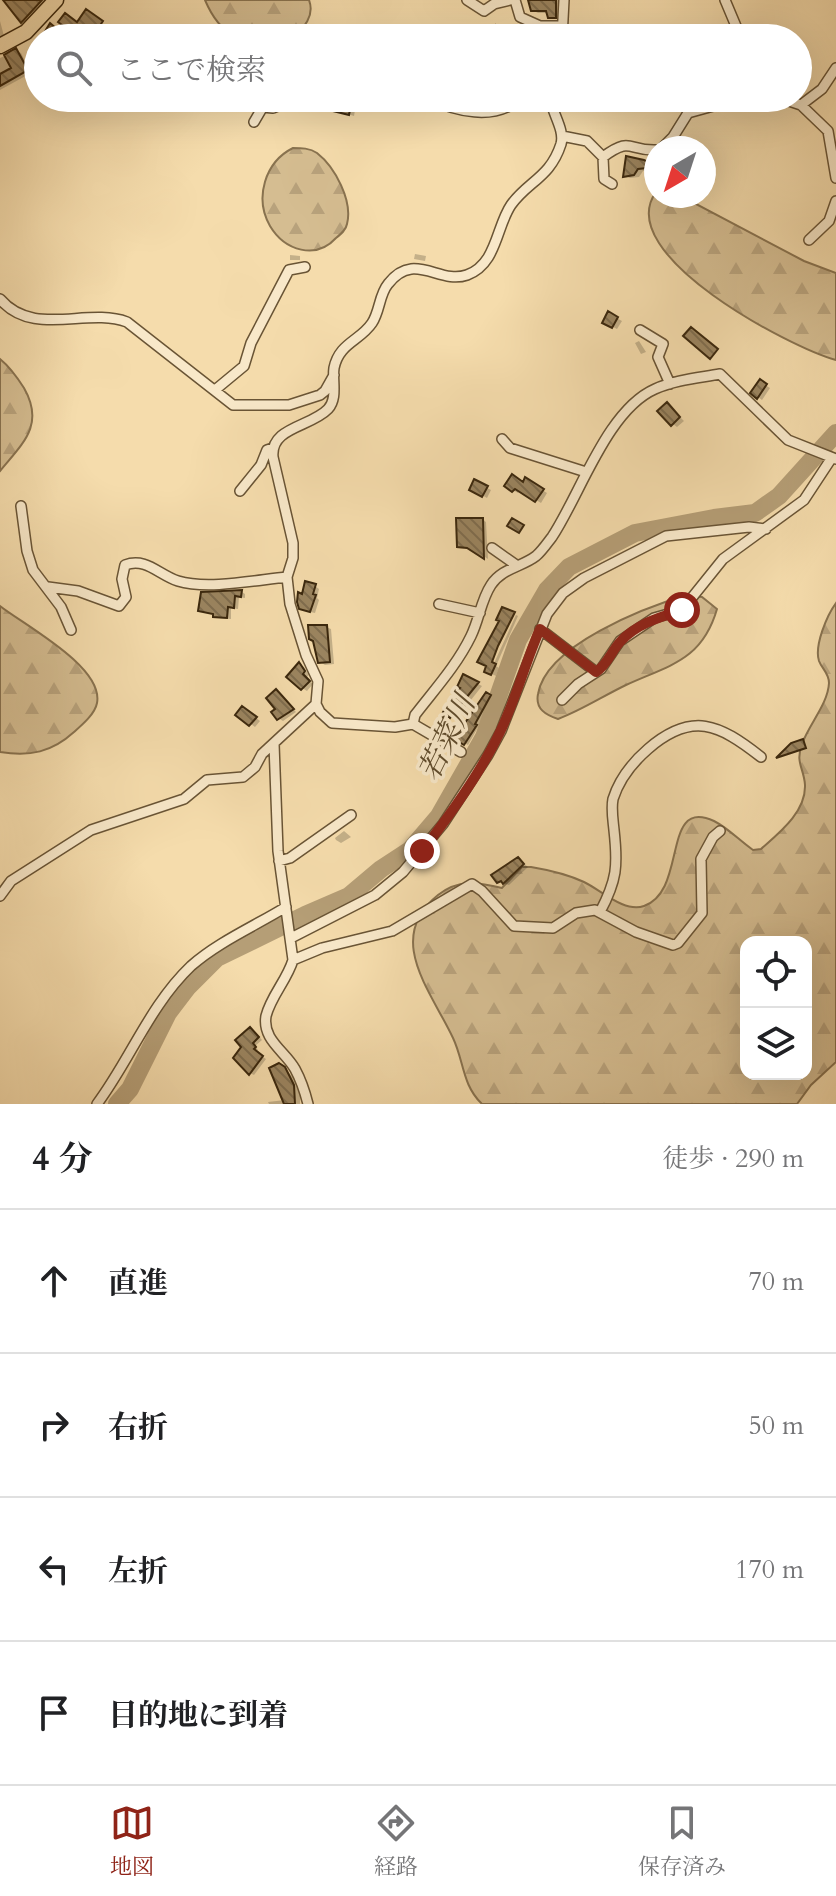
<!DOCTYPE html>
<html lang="ja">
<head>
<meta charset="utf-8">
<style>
	:root { --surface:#fff; --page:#f2f2f2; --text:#202124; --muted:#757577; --line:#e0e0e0; --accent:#8f2418 }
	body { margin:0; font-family:Cardo,"Noto Serif JP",serif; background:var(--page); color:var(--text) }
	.controls { position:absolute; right:24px; bottom:24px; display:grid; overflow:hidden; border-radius:16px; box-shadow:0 8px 32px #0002 }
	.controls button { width:72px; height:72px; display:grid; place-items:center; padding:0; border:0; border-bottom:2px solid var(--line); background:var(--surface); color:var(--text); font:40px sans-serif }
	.compass { position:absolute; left:644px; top:136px; width:72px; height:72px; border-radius:50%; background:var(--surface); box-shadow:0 8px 32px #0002; rotate:219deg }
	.stop { position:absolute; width:24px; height:24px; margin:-18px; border:6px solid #8f2418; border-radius:50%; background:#fff }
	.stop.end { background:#8f2418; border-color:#fff; box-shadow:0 2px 8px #0008 }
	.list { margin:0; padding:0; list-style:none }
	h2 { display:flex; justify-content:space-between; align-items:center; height:104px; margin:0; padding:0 32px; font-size:34px }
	h2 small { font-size:26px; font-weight:400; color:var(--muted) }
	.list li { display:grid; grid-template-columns:52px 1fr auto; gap:24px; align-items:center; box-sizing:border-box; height:144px; padding:0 32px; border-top:2px solid var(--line) }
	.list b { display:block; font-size:30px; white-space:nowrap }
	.list em { font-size:26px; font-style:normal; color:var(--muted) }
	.icon { flex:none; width:44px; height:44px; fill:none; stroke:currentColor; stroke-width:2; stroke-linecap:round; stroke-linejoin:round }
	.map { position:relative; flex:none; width:836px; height:1104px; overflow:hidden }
	.search { position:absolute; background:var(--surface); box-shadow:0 8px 32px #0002; left:24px; right:24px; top:24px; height:88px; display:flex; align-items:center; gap:20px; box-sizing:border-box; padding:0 28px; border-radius:44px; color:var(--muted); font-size:30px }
	.sheet { height:680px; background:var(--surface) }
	nav { display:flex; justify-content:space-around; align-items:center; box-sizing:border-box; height:112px; border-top:2px solid var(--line); background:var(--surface); font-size:22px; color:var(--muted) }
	nav a { display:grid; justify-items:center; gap:4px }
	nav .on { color:var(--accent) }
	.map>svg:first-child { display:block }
	.forest { fill:url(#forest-firs); stroke:#88724f; stroke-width:2; fill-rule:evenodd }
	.shadow { fill:#0003 }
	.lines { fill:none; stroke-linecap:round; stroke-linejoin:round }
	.river { stroke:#b59e76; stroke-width:18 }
	.building { fill:url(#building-back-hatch); stroke:#3a270d; stroke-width:2 }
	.minor-casing { stroke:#695435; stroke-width:12 }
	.primary-casing { stroke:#3a270d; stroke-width:17 }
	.minor { stroke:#f8e8c9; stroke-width:9 }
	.primary { stroke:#f5dcac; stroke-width:14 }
	.route { stroke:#8f2418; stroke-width:10 }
	.labels { text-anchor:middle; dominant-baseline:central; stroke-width:7; stroke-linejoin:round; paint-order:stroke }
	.water-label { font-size:30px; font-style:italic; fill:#5f4b2c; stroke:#f8e8c9 }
</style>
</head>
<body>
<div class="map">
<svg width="836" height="1104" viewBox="0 0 836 1104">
	<defs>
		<pattern id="forest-firs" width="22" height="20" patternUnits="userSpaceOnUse" patternTransform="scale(2)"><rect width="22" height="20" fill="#d5bd91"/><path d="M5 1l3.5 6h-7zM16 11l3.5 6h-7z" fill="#b8a27c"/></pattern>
		<pattern id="building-back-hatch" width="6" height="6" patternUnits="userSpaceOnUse" patternTransform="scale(2)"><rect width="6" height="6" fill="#9b8560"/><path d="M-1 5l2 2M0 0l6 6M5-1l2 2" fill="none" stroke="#7f6d4e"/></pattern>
	</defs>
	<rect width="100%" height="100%" fill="#f5dcac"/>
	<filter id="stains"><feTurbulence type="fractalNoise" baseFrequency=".0025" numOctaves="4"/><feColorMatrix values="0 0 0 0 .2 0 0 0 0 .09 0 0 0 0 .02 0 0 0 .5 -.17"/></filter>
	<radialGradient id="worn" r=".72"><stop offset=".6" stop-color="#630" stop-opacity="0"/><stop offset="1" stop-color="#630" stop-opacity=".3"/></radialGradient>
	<path class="forest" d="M205 0H309C315 16 304 28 292 38 248 38 225 47 205 0Z
		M293 148C301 148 310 148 317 153 335 167 353 201 347 224 346 230 341 234 336 238 316 260 285 251 270 226 254 198 265 162 293 148Z
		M656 192V196H681L804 261 836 273V360C791 348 611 254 656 192Z
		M0 359C10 367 17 377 24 388 45 425 23 443 0 471Z
		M687 595 702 597 717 609C702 661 669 665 626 685 603 696 582 710 558 719 546 715 535 709 538 694 546 645 646 607 687 595Z
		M836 603V1062L811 1085 797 1104H482C462 1085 464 1061 453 1038 431 991 384 938 438 895 458 879 478 882 502 888L522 867H531C549 870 567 874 584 882 601 890 624 913 644 906 688 891 661 796 714 821 728 828 740 841 753 850L761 849C779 833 806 812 805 785 804 768 795 763 802 744 809 724 828 704 829 683 829 673 822 669 819 661 814 646 827 615 836 603ZM746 942H806V1074H746Z
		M0 606C24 625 104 667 97 703 95 714 82 725 74 732 52 752 30 757 0 752Z"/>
	<path class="shadow" d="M11 0H49L26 23 22 21Z
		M530 0H561L560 20 549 17V13H538L532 10Z
		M0 21 4 36 0 38Z
		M394 31 403 38H384Z
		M16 51 21 53 31 73 0 90V58Z
		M348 103 355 110 354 116 332 109Z
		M628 158 650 164 654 167 652 170 643 171 639 177 630 178 625 176Z
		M415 254 426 256 425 261 414 259Z
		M290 255 300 256V260H290Z
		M609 314 622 321 617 329 604 322Z
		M639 341 646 352 641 354 635 343Z
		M760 382 770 388 762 400 758 397Z
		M671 408 684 421 677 427 673 424Z
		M526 480 547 493 541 503 520 490 518 493 506 486 523 484Z
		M475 482 491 490 487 498 472 489Z
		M483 520 486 522 488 559 476 551Z
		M315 586 319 589 317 598 319 600 315 613 306 611Z
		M242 592 245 594V598L239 597 238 609 231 608V619L219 618 215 614 200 610Z
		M690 614 696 619 690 624 684 619Z
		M516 615 518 616 496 666 499 668 496 676 486 671 490 672Z
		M326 627 331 629 334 664 325 665 320 662 316 642Z
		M300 665 304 667 309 675 307 677 313 684 307 691 302 688Z
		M464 677 482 686 456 719 452 716Z
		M277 691 296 712 283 721 278 718Z
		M487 695 494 699 468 745 457 739Z
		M247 711 260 721 255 727 238 714Z
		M344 831 351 837 341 843 336 840 335 838Z
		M518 859 528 867 509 885 498 882Z
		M254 1031 262 1040 255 1046 258 1050 256 1052 266 1059 254 1075 250 1073Z
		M284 1068 294 1078 300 1093V1104H269L268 1102 285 1100Z"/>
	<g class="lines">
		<path class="river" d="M117 1104 130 1089 168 1013 187 988 217 958 305 915 349 896 381 869 410 850 439 816 484 737 518 640 547 590 569 567 635 533 714 518 755 513 779 496 836 433"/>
	</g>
	<path class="building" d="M3 0H42L21 23Z
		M528 0H556V18H548L546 11H531Z
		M86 9 103 21 101 24 120 38H84L79 34 77 36 58 22 65 13 77 22Z
		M50 23 58 30 53 38H41Z
		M495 25 496 29 512 30V38H485L483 27Z
		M16 48 28 70 0 86V74L11 68 4 55Z
		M335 99 348 101V105H351L349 115 329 110Z
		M626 156 644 160 650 163 647 168 638 169 634 175 623 177Z
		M608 311 618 317 612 328 602 323Z
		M691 327 718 349 710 359 683 336Z
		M760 379 767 384 757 399 750 393Z
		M667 402 680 417 671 426 657 411Z
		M512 474 523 482 525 477 544 489 535 502 515 489 512 492 504 486Z
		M474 479 488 486 482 497 469 490Z
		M456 518H483L484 559 467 548 457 547Z
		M512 518 524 525 519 533 507 526Z
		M305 581 316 584 313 594 316 595 310 612 299 609 297 602 298 592 302 594Z
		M242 590 241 597 235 596 234 608 228 607 227 618 213 617V614L198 611 201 592Z
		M502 607 515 612 498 646 492 662 496 664 491 675 484 672 486 666 477 662 499 621 496 620Z
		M308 625H327L330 662 318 663 313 641 309 639Z
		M299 662 305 671 303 674 310 681 301 690 286 677Z
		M463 674 479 682 450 718 443 712 460 688 457 687Z
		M276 689 294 709 277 720 271 712 275 709 266 698Z
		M486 692 491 695 475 724 477 725 464 745 454 739Z
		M242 706 257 717 249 726 235 715Z
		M803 739 806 748 776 758 791 743Z
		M518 857 524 864 503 884 501 881 497 883 491 875Z
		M250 1027 259 1037 253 1043 256 1047 254 1049 263 1056 249 1075 233 1058 241 1047 235 1040Z
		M279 1063 285 1067 294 1085 295 1104H284L269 1068Z"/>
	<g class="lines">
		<g class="minor-casing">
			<path id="minor" d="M467 0 484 11 494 4 510 0
				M515 0 520 17 540 26H563
				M725 0 741 38
				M562 38 564 0
				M310 98H326
				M426 98C456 111 494 122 521 98
				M550 98C552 113 565 130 561 144 550 178 528 181 511 205 496 227 497 264 467 275 439 285 414 250 388 284 379 295 380 311 372 323 360 341 339 343 334 368 332 381 338 398 328 409 311 427 270 427 273 457L293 543V558L287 577 290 604 306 655 318 681 316 704 320 712 332 723 395 727 413 724 415 715C435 689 457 665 471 636 479 620 481 600 491 585 502 568 522 567 536 556 542 551 548 542 552 537 580 495 607 410 655 389 675 380 698 378 720 374L788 440 836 459
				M780 98 801 105 822 89 836 68
				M801 105 828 131 836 178
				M262 107 273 108 297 98
				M254 122 268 98
				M562 136 587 141 603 157C632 136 627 151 656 150
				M662 148 673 137 688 113 717 105 730 98
				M603 157 604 179 612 184
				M809 240 829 221 836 201
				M0 299C33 338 87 307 127 322L233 405H289L320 395 325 391 334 375
				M640 330 663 344 658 357 670 384
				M215 390 244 366 251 343 289 270 305 267
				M502 439 510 448 586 472
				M240 491 261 465 267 450 273 448
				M21 506 27 551 33 570 61 607 71 630
				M492 548 516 565
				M48 587 78 591 119 606 126 597 122 579 125 565C146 557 159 575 178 581 208 590 256 580 287 577
				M439 604 480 613
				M540 629 596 672
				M562 700 578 684 601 669 620 641 654 618 682 610 723 559 804 500 831 459
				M413 724 461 752
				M274 744 278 851 293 960C287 980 271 996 266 1016 262 1040 285 1051 295 1069 301 1080 305 1092 308 1104
				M279 861 290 858 351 815
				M0 896 11 881 91 830 184 799 207 780 243 777 255 767 262 754 316 704
				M600 912C617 880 618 866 614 830 613 820 611 809 613 799 619 780 633 762 648 749 692 711 719 724 761 757
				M291 938 375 895 403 872 443 824 488 755 501 731 547 614 563 593 584 578 666 536 749 527 766 529
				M293 960 322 948 392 931 472 884 482 891 514 926 553 928 576 913 595 910 636 932 673 945 678 943 702 913 701 859 713 837 720 831
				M97 1104C130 1060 150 1005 191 966 218 942 255 926 286 907"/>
		</g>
		<g class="primary-casing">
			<path id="primary" d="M0 46 26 32 56 0"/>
		</g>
		<use href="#minor" class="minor"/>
		<use href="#primary" class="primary"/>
	</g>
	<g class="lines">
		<path class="route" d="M422 851C451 814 480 774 500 732 516 699 525 663 540 629L596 672C608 664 611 652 620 642 636 624 660 617 682 610"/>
	</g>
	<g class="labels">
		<g class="water-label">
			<text transform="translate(447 738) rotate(-64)">若菜川</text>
		</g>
	</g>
	<rect width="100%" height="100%" filter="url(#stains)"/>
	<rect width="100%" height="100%" fill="url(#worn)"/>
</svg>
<div class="controls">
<button><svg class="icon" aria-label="locate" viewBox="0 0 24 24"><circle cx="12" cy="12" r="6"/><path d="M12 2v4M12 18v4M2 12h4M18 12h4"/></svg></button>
<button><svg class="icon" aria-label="layers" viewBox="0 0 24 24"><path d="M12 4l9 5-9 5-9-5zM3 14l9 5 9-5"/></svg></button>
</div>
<svg class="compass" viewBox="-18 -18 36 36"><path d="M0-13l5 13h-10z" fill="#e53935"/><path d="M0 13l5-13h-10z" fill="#757577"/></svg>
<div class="stop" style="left:682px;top:610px"></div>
<div class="stop end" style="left:422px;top:851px"></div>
<div class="search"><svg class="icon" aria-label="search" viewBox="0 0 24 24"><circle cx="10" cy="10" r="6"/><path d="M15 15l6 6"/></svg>ここで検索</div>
</div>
<section class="sheet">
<h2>4 分<small>徒歩 · 290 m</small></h2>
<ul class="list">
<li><svg class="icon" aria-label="ahead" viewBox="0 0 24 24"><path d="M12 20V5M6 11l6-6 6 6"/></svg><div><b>直進</b></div><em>70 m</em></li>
<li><svg class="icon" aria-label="right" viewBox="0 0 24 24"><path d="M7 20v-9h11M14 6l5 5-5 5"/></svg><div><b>右折</b></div><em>50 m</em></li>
<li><svg class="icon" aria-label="left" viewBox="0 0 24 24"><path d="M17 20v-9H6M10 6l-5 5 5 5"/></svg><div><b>左折</b></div><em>170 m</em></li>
<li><svg class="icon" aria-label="arrive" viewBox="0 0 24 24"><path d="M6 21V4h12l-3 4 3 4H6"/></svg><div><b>目的地に到着</b></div></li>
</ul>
</section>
<nav>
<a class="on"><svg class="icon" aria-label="map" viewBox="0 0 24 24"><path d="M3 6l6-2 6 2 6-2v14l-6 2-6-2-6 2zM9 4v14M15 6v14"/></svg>地図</a>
<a><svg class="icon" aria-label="directions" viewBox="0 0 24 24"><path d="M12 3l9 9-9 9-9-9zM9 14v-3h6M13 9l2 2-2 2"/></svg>経路</a>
<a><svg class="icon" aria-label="saved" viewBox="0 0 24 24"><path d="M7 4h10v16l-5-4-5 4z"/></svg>保存済み</a>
</nav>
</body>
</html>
